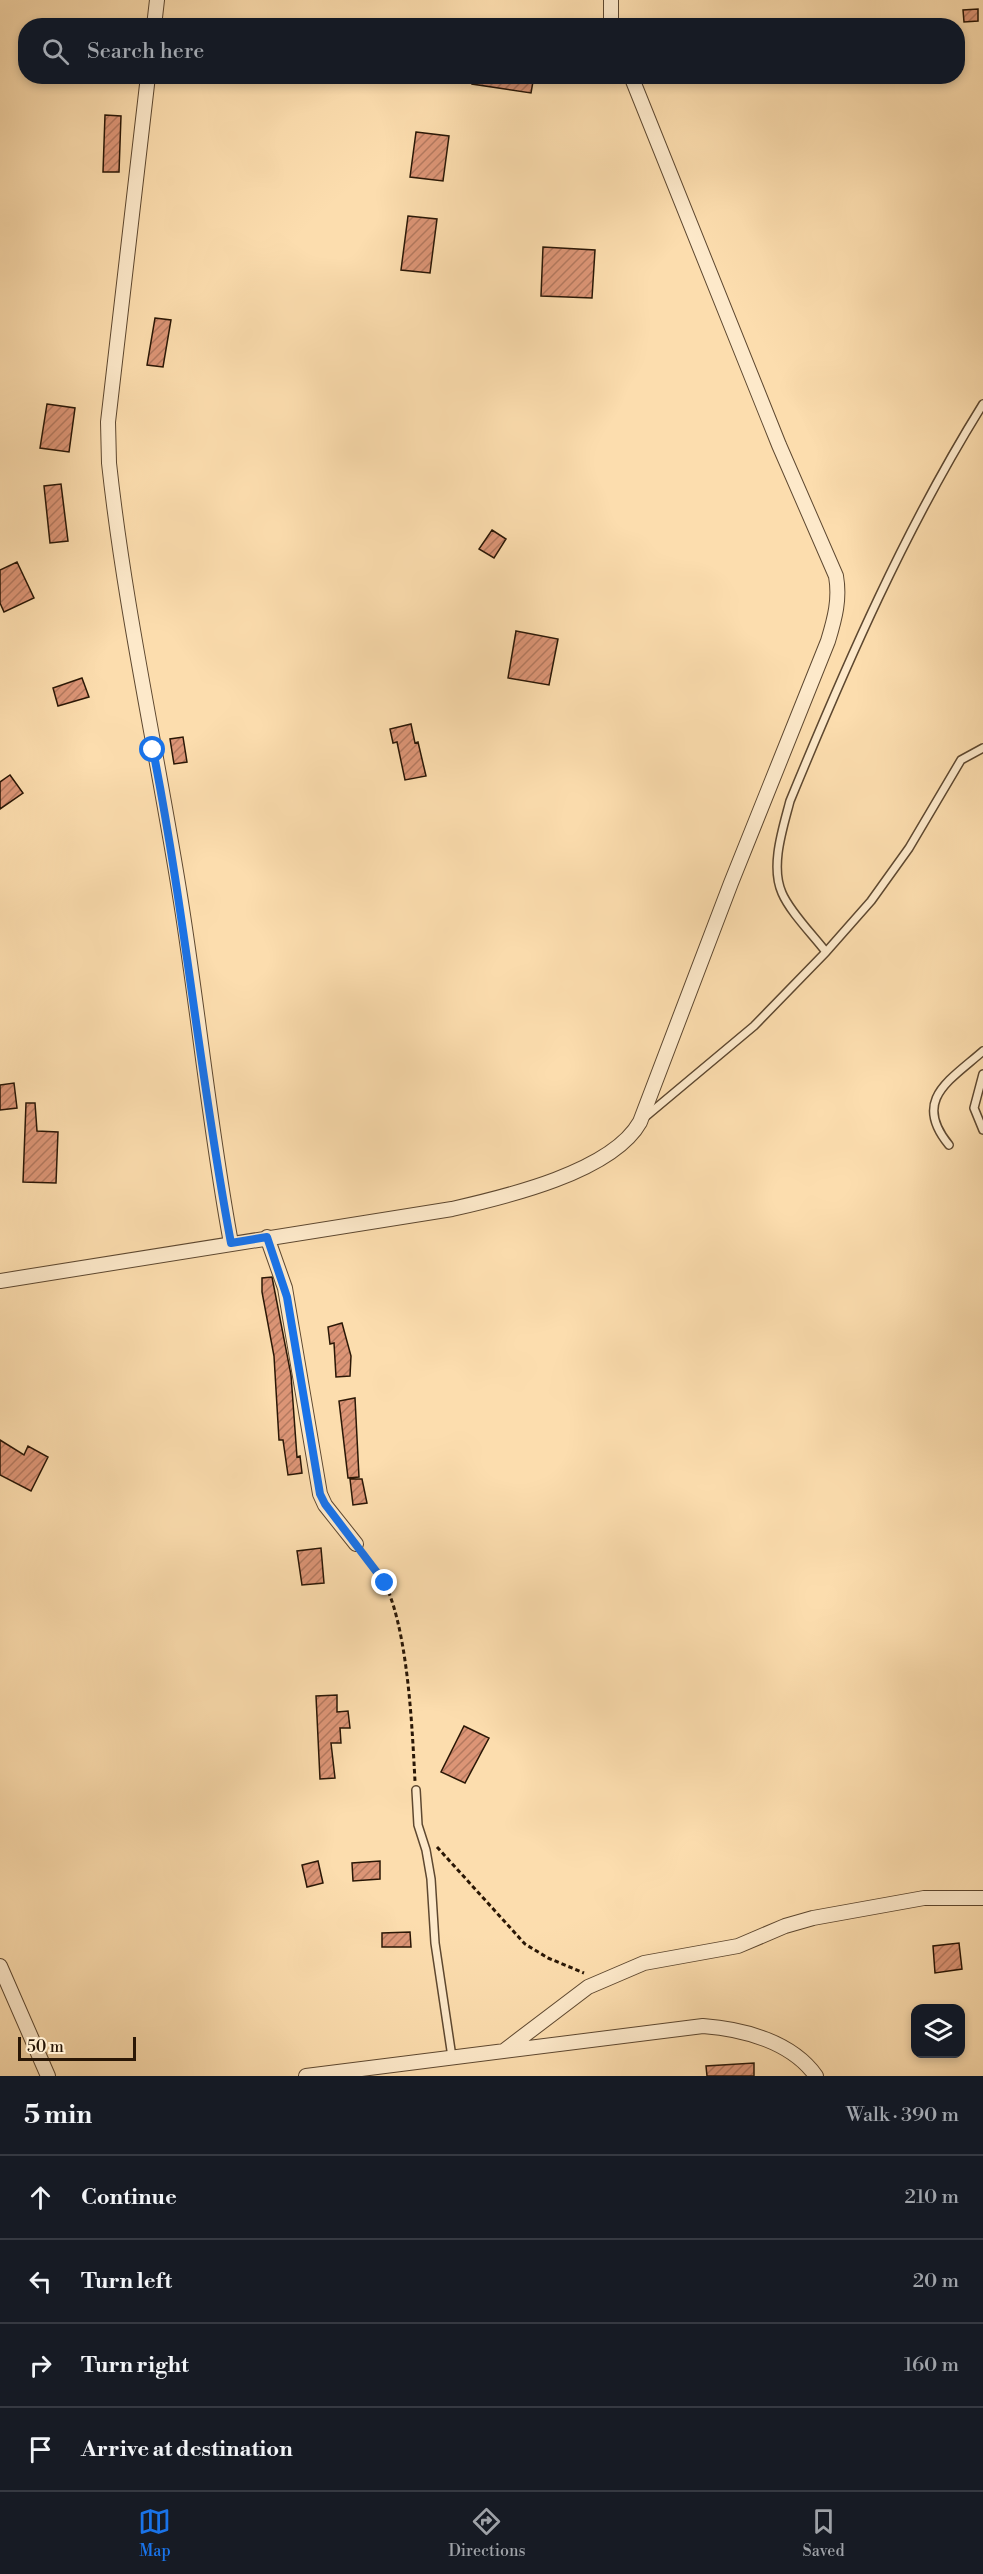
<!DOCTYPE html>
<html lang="en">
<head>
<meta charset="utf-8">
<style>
	:root { --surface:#171b24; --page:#20242c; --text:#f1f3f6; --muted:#9ea1a6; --line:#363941; --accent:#1a73e8 }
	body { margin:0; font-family:"Libre Bodoni",serif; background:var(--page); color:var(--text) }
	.controls { position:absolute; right:18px; bottom:18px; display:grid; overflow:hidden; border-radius:12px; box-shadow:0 3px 9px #0003 }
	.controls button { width:54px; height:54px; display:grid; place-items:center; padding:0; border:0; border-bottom:2px solid var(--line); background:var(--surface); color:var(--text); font:30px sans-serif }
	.scale { position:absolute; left:18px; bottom:15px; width:118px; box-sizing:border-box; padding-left:6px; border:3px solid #2a1706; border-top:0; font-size:16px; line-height:21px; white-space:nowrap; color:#2a1706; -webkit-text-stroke:4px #fde9ca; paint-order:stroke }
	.stop { position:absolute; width:18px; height:18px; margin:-14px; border:4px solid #1a73e8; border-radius:50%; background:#fff }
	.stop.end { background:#1a73e8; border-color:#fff; box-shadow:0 2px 6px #0008 }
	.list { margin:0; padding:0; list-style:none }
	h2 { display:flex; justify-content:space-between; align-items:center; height:78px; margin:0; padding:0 24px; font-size:26px }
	h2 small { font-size:20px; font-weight:400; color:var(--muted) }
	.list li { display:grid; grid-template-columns:39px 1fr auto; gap:18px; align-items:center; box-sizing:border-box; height:84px; padding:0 24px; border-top:2px solid var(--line) }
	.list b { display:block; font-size:22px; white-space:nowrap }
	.list em { font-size:20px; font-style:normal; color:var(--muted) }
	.icon { flex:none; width:33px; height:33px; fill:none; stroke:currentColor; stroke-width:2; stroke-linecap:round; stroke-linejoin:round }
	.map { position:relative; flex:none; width:983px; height:2076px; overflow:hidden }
	.search { position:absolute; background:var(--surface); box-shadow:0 3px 9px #0003; left:18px; right:18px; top:18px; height:66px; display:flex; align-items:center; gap:15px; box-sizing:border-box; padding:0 21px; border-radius:24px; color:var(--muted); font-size:22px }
	.sheet { height:414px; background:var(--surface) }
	nav { display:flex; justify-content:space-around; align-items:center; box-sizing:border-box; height:84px; border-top:2px solid var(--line); background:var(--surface); font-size:16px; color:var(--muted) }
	nav a { display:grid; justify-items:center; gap:3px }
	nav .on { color:var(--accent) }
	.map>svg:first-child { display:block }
	.building { fill:url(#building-hatch); stroke:#2a1706; stroke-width:1.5 }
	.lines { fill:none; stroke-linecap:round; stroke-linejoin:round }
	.service-casing { stroke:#5e4830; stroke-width:10 }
	.minor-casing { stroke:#5e4830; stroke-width:16 }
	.path { stroke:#2a1706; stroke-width:3; stroke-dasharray:4.5 3; stroke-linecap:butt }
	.service { stroke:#fde9ca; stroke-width:7 }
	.minor { stroke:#fde9ca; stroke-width:14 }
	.route { stroke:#1a73e8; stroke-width:8 }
</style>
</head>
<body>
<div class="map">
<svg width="983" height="2076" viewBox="0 0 983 2076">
	<defs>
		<pattern id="building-hatch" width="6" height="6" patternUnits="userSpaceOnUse" patternTransform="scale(1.5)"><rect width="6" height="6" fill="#dc9576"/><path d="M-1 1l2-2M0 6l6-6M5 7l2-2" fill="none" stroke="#b3795f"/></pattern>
	</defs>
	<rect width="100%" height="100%" fill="#fcddae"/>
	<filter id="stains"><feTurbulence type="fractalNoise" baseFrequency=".00333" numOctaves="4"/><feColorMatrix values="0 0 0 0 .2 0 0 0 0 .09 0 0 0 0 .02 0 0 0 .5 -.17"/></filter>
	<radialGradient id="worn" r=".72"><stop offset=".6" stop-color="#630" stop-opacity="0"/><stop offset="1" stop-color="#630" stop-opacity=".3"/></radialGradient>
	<path class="building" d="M978 9V21L964 22 963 10Z
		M473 76H534L531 93 472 84Z
		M105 115 121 116 119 172H103Z
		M416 132 449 136 443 181 410 177Z
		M408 216 437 219 430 273 401 270Z
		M543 247 595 250 592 298 541 296Z
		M155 318 171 320 163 367 147 365Z
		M47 404 75 408 69 452 40 448Z
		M61 484 68 541 50 543 44 486Z
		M492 530 506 539 494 558 479 549Z
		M17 562 34 598 4 612 0 603V570Z
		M516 631 558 639 549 685 508 678Z
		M82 678 89 697 58 706 53 688Z
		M411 724 415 743 418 742 426 776 405 780 397 742 393 743 390 729Z
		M183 737 187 762 174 764 170 739Z
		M10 775 23 793 0 809V782Z
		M14 1083 17 1108 0 1110V1085Z
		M26 1103H35L37 1131 58 1132 56 1183 23 1182Z
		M272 1277 291 1375 297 1457 300 1456 302 1473 288 1475 283 1440H279L274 1356 262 1292V1278Z
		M342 1323 351 1356 350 1376 336 1377 334 1343 330 1344 328 1327Z
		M355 1398 359 1477 348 1478 339 1401Z
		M0 1440 24 1455 28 1446 48 1457 31 1491 0 1475Z
		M350 1479H362L367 1503 353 1505Z
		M321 1548 324 1583 302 1585 297 1551Z
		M337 1695V1712L348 1711 350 1728H340L341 1743H331L335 1778 320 1779 316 1696Z
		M464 1726 489 1738 465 1783 441 1772Z
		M318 1861 323 1883 307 1887 302 1865Z
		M380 1861V1879L353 1881 352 1863Z
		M410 1932 411 1947H382V1933Z
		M959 1943 962 1969 935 1973 933 1946Z
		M754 2063V2076H707L706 2066Z"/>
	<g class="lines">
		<g class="service-casing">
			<path id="service" d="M826 952C813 935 790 912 782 893 770 866 783 828 790 801 846 665 905 529 983 404
				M983 1074 974 1108 983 1130
				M644 1118 754 1026 826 952 871 901 909 848 961 760 983 748
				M949 1145C912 1100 949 1081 983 1051
				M416 1790 418 1825 426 1850 431 1879 435 1943 452 2057"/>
		</g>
		<g class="minor-casing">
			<path id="minor" d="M611 0V26
				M154 26 157 0
				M148 76 108 422 109 463C125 611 158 756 181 902 199 1016 210 1130 231 1243
				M267 1237 285 1288 320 1494 325 1505 356 1544
				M0 1281 452 1209C505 1197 612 1172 640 1122L731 883 828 641C835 618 840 599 836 576L779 445 631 76
				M0 1966 48 2076
				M505 2050 588 1987 644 1963 738 1946 785 1926 813 1918 924 1898H983
				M306 2076 703 2026C744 2029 792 2042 816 2076"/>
		</g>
		<path class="path" d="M364 1554C370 1561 377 1568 381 1576 408 1622 412 1727 415 1781
			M437 1847 525 1944 548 1958 584 1973"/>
		<use href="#service" class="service"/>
		<use href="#minor" class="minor"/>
	</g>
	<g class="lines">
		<path class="route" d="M153 750C185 913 200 1079 231 1243L267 1237 287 1297 320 1494 325 1504 385 1583"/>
	</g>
	<rect width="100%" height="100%" filter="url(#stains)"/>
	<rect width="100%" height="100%" fill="url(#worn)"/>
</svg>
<div class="controls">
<button><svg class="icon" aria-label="layers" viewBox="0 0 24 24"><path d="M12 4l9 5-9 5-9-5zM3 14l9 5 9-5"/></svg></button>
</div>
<div class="scale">50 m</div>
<div class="stop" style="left:153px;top:750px"></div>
<div class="stop end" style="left:385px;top:1583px"></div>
<div class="search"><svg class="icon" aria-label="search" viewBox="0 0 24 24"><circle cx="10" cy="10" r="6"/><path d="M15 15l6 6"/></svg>Search here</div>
</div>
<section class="sheet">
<h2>5 min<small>Walk · 390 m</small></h2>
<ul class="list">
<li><svg class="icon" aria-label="ahead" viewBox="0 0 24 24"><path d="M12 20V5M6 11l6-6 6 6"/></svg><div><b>Continue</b></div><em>210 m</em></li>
<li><svg class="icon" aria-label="left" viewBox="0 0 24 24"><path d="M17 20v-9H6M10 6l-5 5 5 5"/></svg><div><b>Turn left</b></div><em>20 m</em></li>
<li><svg class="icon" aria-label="right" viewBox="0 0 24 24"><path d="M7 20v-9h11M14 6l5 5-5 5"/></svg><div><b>Turn right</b></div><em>160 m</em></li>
<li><svg class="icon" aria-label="arrive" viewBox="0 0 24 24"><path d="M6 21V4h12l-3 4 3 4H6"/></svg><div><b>Arrive at destination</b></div></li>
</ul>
</section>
<nav>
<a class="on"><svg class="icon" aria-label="map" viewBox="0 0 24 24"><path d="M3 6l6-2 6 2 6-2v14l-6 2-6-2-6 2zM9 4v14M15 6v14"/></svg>Map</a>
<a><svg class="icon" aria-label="directions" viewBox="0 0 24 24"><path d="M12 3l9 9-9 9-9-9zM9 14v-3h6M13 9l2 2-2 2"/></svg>Directions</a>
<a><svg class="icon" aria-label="saved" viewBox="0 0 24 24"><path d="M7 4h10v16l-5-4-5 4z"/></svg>Saved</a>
</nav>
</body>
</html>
